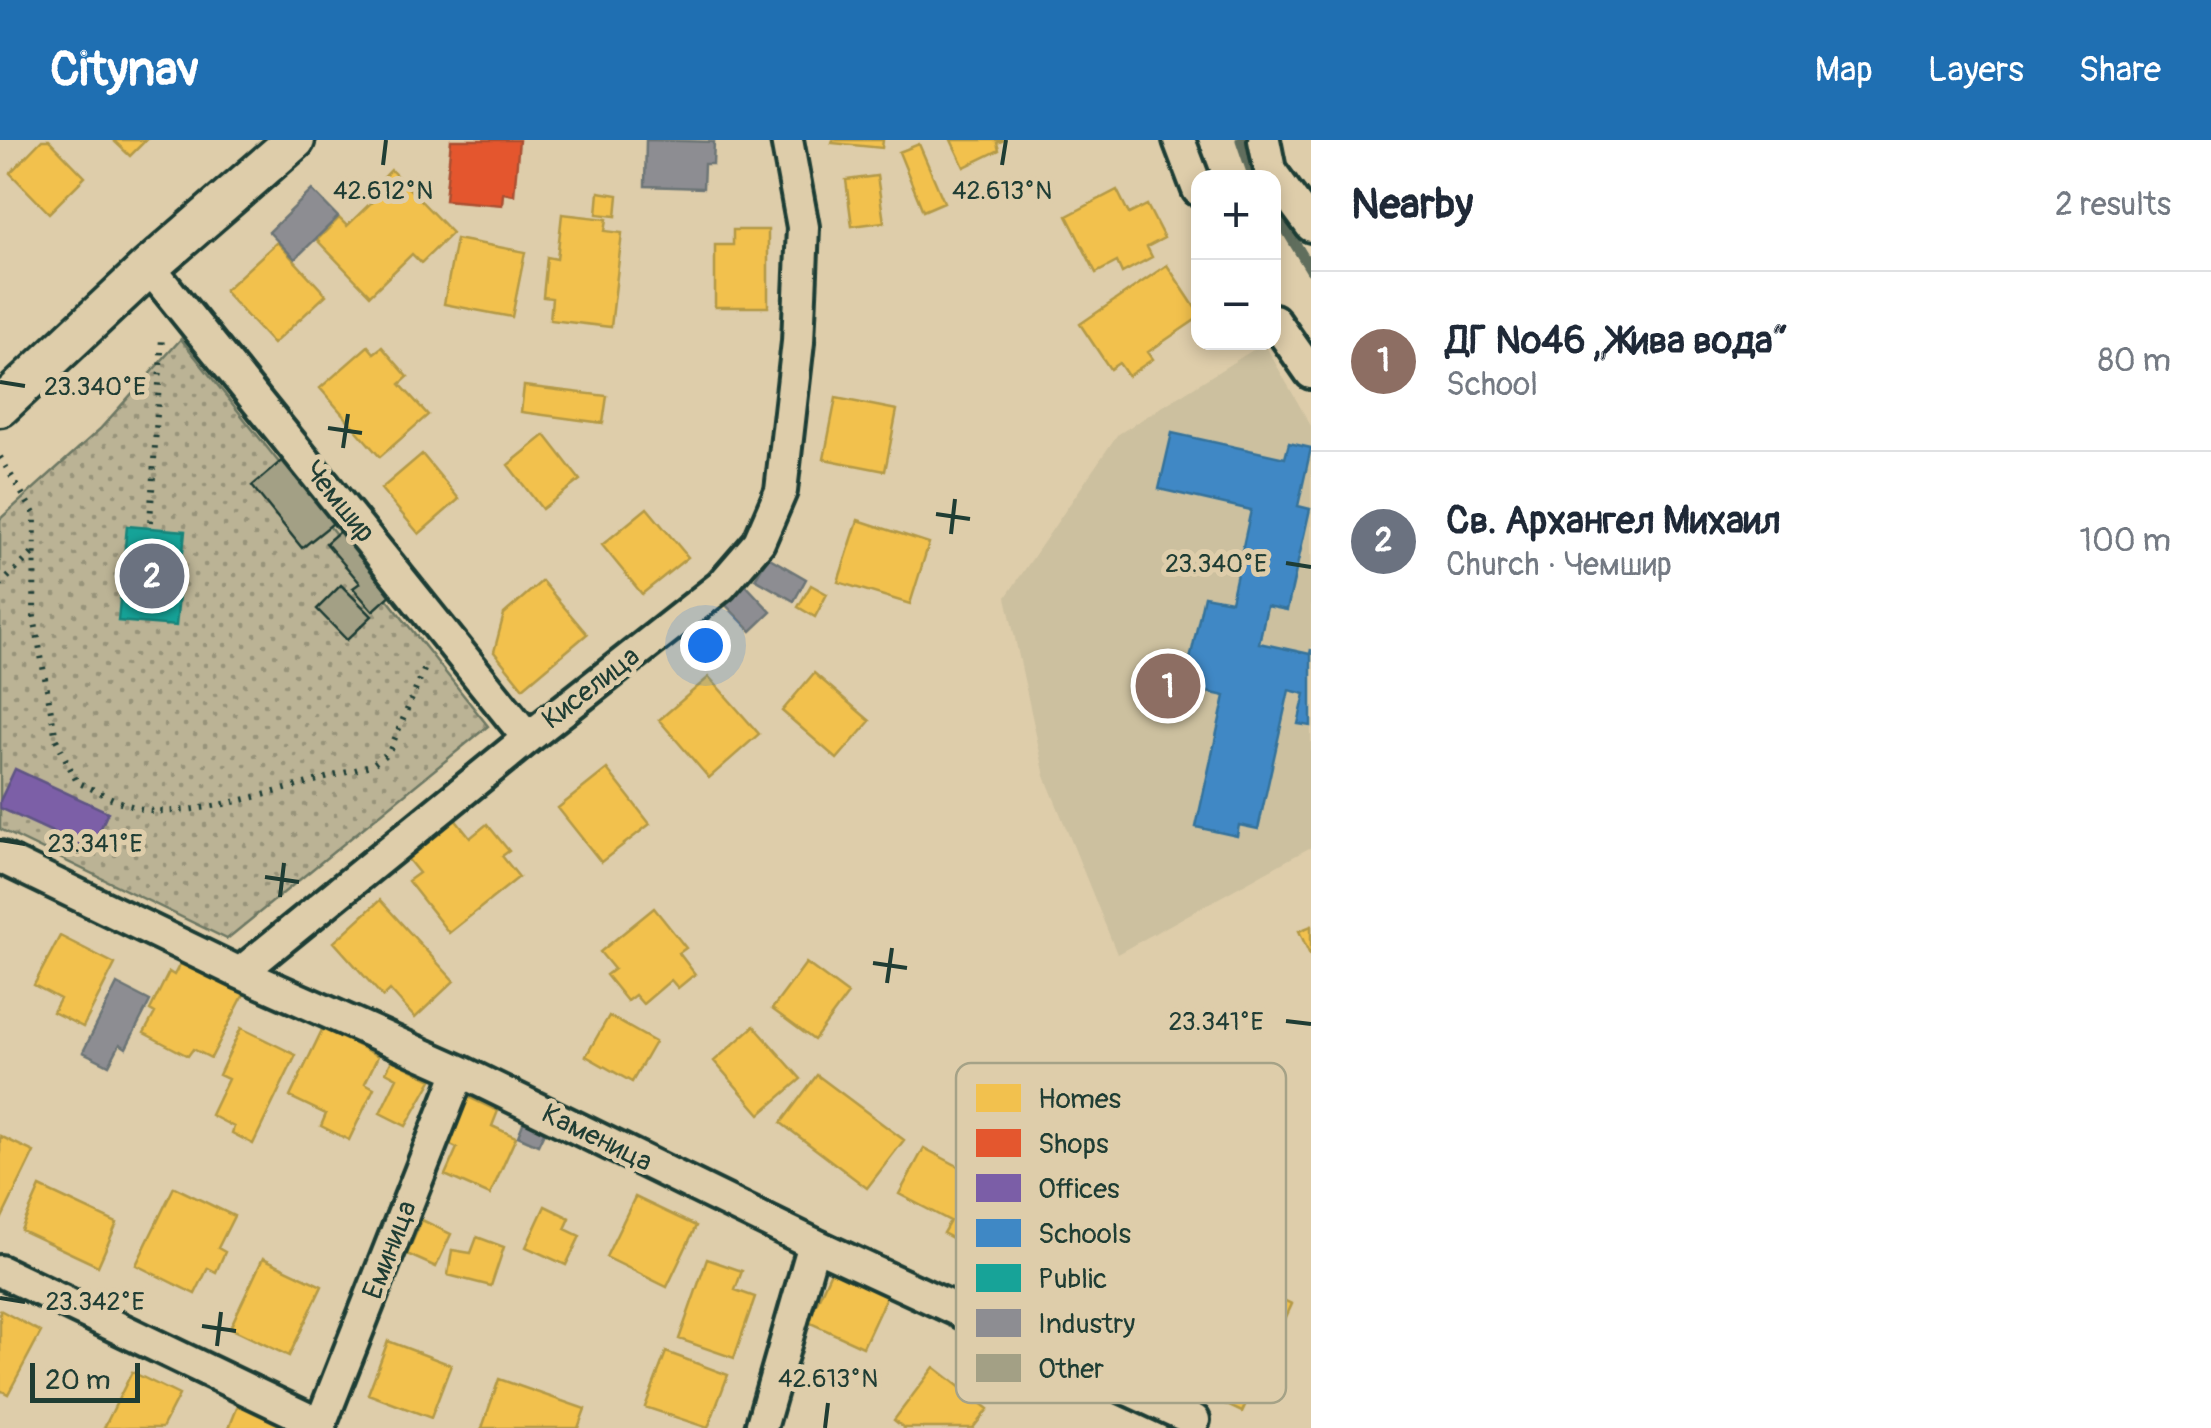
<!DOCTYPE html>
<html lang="en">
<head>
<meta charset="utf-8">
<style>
	:root { --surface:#fff; --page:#f2f2f3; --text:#1f2937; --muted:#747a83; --line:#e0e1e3; --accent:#1f6fb2 }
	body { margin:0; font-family:Pangolin,sans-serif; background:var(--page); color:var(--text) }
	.controls { position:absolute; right:30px; top:30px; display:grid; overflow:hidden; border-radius:20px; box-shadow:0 5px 15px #0003 }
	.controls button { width:90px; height:90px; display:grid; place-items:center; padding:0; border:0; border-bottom:2px solid var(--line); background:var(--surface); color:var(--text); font:50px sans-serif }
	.scale { position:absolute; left:30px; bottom:25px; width:110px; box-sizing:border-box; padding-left:10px; border:5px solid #1f3d34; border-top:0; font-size:28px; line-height:35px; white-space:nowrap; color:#1f3d34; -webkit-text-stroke:8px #decdaa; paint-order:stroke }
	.you { position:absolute; left:705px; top:505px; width:35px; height:35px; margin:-25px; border:8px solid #fff; border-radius:50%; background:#1a73e8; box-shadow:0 0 0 15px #1a73e833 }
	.badge { display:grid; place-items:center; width:65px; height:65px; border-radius:50%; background:var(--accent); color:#fff; font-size:32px; font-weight:700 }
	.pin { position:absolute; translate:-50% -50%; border:5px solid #fff; box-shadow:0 2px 10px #0006 }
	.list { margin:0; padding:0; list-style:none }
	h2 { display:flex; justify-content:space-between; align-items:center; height:130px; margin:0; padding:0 40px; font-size:42px }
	h2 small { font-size:32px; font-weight:400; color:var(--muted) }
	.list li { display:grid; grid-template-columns:65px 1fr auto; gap:30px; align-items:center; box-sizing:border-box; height:180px; padding:0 40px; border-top:2px solid var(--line) }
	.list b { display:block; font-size:38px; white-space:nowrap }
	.list p { margin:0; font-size:32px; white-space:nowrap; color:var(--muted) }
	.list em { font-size:32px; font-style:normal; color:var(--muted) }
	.map { position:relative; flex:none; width:1311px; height:1288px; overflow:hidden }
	header { display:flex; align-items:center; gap:60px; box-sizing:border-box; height:140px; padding:0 50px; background:var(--accent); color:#fff }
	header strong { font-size:48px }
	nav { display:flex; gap:55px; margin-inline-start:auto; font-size:35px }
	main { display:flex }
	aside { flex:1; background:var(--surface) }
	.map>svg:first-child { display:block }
	.built { fill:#ccc09f }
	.park { fill:url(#park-dots); stroke:#6d7864; stroke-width:2.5 }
	.homes { fill:#f2c14e; stroke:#b39946; stroke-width:2.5 }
	.shops { fill:#e4572e; stroke:#a94f30; stroke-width:2.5 }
	.offices { fill:#7b5ea7; stroke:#5f5484; stroke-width:2.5 }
	.schools { fill:#3f88c5; stroke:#35729a; stroke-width:2.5 }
	.public { fill:#17a398; stroke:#19847a; stroke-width:2.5 }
	.industry { fill:#8d8d92; stroke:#6c7576; stroke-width:2.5 }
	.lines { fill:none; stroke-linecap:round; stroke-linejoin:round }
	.stream { stroke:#606e5d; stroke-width:11 }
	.building { fill:#a3a085; stroke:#1f3d34; stroke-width:2.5 }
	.minor-casing { stroke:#1f3d34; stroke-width:38 }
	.tertiary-casing { stroke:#1f3d34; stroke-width:45 }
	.path { stroke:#1f3d34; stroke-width:6; stroke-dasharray:2.5 8; stroke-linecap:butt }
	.minor { stroke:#decdaa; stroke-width:30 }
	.tertiary { stroke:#decdaa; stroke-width:38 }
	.ticks { fill:none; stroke:#1f3d34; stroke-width:4 }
	.labels { text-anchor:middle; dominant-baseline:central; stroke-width:10; stroke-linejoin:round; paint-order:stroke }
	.street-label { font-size:28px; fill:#1f3d34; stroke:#decdaa }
	.key { fill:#decdaa; stroke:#a5a287; stroke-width:2.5 }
	.key-label { font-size:28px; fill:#1f3d34 }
	.ticks-label { font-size:25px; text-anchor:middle; fill:#1f3d34; stroke:#decdaa; stroke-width:10; stroke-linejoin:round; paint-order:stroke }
</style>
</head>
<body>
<header>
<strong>Citynav</strong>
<nav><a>Map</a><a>Layers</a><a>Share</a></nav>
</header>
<main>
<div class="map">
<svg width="1311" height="1288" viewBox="0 0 1311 1288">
	<defs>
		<pattern id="park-dots" width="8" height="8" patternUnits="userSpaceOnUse" patternTransform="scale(2.5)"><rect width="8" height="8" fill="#bbb395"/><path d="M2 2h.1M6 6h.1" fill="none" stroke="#97937a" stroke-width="1.8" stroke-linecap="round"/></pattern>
	</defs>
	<rect width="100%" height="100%" fill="#decdaa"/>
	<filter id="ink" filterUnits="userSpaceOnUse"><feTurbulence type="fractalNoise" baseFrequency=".01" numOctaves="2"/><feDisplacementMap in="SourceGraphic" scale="20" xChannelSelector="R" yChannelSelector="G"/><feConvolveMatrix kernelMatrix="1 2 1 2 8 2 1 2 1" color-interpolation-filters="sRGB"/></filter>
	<g filter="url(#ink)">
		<path class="built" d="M1264 203 1311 286V707L1117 814 1045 636 1006 457 1117 295Z"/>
		<path class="park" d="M181 199 488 586 227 799 0 689V379L100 289Z"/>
		<path class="homes" d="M42 0H49L85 37 49 73 10 33Z
			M113 0H146L130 16Z
			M833 0H883L882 8 832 3Z
			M951 0H1004L997 3 999 10 964 27Z
			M919 4 944 62 923 71 899 12Z
			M391 30 452 93 421 123 412 114 370 155 317 100 339 78 347 86 380 54 374 48Z
			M877 36 884 82 852 86 846 40Z
			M1117 50 1129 74 1147 65 1164 98 1147 107 1152 117 1122 133 1117 122 1096 133 1067 76Z
			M599 52 618 55 616 76 597 74Z
			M562 74 607 79 605 91 622 93 611 187 550 180 552 158 543 157 547 117 557 119Z
			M733 90H768V167H715V105H733Z
			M456 99 525 112 512 177 444 164Z
			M277 102 326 155 273 204 224 151Z
			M1167 125 1198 172V178L1148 212 1153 219 1128 236 1119 223 1110 229 1080 184Z
			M368 206 374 213 382 207 408 237 400 244 428 275 380 317 320 248Z
			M524 246 607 256 603 283 521 272Z
			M836 258 897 270 885 331 824 319Z
			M545 295 580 340 542 369 508 325Z
			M422 314 459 359 419 394 381 349Z
			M647 368 688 417 642 454 602 405Z
			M858 380 929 403 910 464 838 442Z
			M542 441 587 494 523 548 494 512 504 474Z
			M811 445 827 454 815 477 798 467Z
			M814 533 870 581 837 619 782 571Z
			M709 537 759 594 709 638 659 580Z
			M607 629 650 684 601 722 558 668Z
			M454 678 470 698 487 684 509 711 502 716 519 737 449 793 408 741 419 733 406 717Z
			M380 760 454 841 415 878 390 850 383 857 334 802Z
			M654 768 686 808 679 813 695 834 678 848 671 840 643 864 635 855 627 861 606 835 614 829 600 812Z
			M1311 786V817L1299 791Z
			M60 796 115 824 83 887 53 872 60 859 34 845Z
			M181 822 244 854 211 918 193 909 188 916 144 893 155 873 150 870 169 832 174 835Z
			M806 823 848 854 814 900 772 869Z
			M609 876 655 902 632 942 586 916Z
			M754 886 801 939 760 974 714 921Z
			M241 888 296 915 253 1004 232 993 234 987 211 975 228 939 219 935Z
			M323 888 378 916 365 943 374 948 349 1000 321 986 326 974 290 957Z
			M392 920 432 940 406 986 380 973 397 938 386 932Z
			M817 935 904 1000 867 1048 781 983Z
			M464 955 498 971 492 986 516 997 490 1055 445 1035 457 1008 444 1002Z
			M0 996 34 1012 0 1082Z
			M924 1008 973 1034 976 1028 1011 1047 996 1076 991 1073 973 1109 943 1093 950 1081 899 1054Z
			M40 1047 117 1083 98 1126 21 1090Z
			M174 1047 234 1076 218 1108 225 1112 216 1132 208 1128 195 1154 136 1125Z
			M635 1057 696 1086 667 1147 606 1117Z
			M545 1066 570 1078 565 1089 580 1096 566 1125 526 1107Z
			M422 1080 451 1094 436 1127 407 1114Z
			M477 1097 504 1107 491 1146 448 1135 452 1110 471 1113Z
			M263 1118 322 1146 289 1216 230 1188Z
			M707 1119 742 1131 735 1150 755 1157 734 1218 679 1199Z
			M832 1129 887 1155 863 1207 808 1182Z
			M1217 1129 1292 1164 1242 1272 1146 1227 1184 1145 1204 1154Z
			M0 1170 41 1192 8 1254 0 1250Z
			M388 1201 451 1225 431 1278 368 1254Z
			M666 1212 728 1235 708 1288 645 1267Z
			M934 1227 988 1269 973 1288H904L894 1280Z
			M132 1232 179 1255 162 1288H104Z
			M499 1239 585 1269 578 1288H482Z
			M239 1263 272 1276 283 1288H229Z"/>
		<path class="shops" d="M451 0H519L514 55 503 53 502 65 445 60Z"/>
		<path class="offices" d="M15 629 108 672 91 710 0 668V661Z"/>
		<path class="schools" d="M1172 293 1285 318 1289 303 1311 308 1298 366 1310 369 1287 470 1267 466 1259 503 1310 514 1311 509V586L1298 584 1305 554 1289 550 1258 689 1239 685 1237 696 1196 687 1225 556 1184 547 1204 456 1231 461 1251 370 1159 349Z"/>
		<path class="public" d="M127 386 185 391 176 486 118 481Z"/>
		<path class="industry" d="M646 0 714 2 713 24H704L703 48 645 46Z
			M312 50 338 77 295 119 269 92Z
			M768 417 806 439 794 461 755 439Z
			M742 441 771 472 751 491 722 461Z
			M117 844 150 861 126 908 120 904 109 925 83 912Z
			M526 976 547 986 538 1005 518 996Z"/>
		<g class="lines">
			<path class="stream" d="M1241 0 1254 38
				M1274 69 1311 130"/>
		</g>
		<path class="building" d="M286 317 337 380 302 408 252 346Z
			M342 389 378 431 375 433 393 453 373 471 353 448 360 443 326 403Z
			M341 445 372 476 347 500 317 469Z"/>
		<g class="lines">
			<g class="minor-casing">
				<path id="minor" d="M1179 0 1198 50
					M1264 0 1270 30 1311 86
					M149 127 528 598
					M1274 180 1311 233
					M0 717 240 833 460 931 814 1104 1194 1280
					M240 833 528 598 721 446 759 402 781 351 798 202 803 87 787 0
					M0 1131 321 1285
					M319 1288 460 931
					M761 1288 814 1104"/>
			</g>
			<g class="tertiary-casing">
				<path id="tertiary" d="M0 267 149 127 295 0"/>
			</g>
			<path class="path" d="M0 317 35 375 34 477 56 599 77 642C98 651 120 664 142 669 189 681 304 643 355 630L373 624 389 612 427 523
				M150 382 162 197
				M0 445 32 414"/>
			<use href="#minor" class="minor"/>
			<use href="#tertiary" class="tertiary"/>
		</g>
	</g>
	<path class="ticks" d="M383 25 386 0M1002 25 1006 0M0 242 25 246M328 288 362 293M343 308 348 274M936 374 970 379M951 394 955 359M1286 423 1311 427M0 700 25 704M265 737 299 742M280 757 284 723M873 823 907 828M887 843 892 808M1286 881 1311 884M0 1158 25 1162M202 1186 236 1191M217 1206 221 1172M825 1288 828 1263"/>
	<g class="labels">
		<g class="street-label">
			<text transform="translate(339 362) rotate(51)">Чемшир</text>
			<text transform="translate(591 548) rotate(-38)">Киселица</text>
			<text transform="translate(597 998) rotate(26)">Каменица</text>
			<text transform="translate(390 1110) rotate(-69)">Еминица</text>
		</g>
	</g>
	<rect x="956" y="923" width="330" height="340" rx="15" class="key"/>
	<rect x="976" y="944" width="45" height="28" fill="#f2c14e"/>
	<rect x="976" y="989" width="45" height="28" fill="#e4572e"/>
	<rect x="976" y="1034" width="45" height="28" fill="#7b5ea7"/>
	<rect x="976" y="1079" width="45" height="28" fill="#3f88c5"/>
	<rect x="976" y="1124" width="45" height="28" fill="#17a398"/>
	<rect x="976" y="1169" width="45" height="28" fill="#8d8d92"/>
	<rect x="976" y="1214" width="45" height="28" fill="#a3a085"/>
	<g class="key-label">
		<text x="1038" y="968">Homes</text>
		<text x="1038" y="1013">Shops</text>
		<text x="1038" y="1058">Offices</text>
		<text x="1038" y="1103">Schools</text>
		<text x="1038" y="1148">Public</text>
		<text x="1038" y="1193">Industry</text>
		<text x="1038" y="1238">Other</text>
	</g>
	<g class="ticks-label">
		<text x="383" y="59">42.612°N</text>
		<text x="1002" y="59">42.613°N</text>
		<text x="95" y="255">23.340°E</text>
		<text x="1216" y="432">23.340°E</text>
		<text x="95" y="712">23.341°E</text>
		<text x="1216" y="890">23.341°E</text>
		<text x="95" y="1170">23.342°E</text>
		<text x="828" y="1247">42.613°N</text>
	</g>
</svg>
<div class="controls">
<button>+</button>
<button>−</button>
</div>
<div class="scale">20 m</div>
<div class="you"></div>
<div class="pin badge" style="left:1168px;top:546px;background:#8d6e63">1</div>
<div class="pin badge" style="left:152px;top:436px;background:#6b7280">2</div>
</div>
<aside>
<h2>Nearby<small>2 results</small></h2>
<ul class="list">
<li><span class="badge" style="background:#8d6e63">1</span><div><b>ДГ №46 „Жива вода“</b><p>School</p></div><em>80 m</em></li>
<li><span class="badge" style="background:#6b7280">2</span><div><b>Св. Архангел Михаил</b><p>Church · Чемшир</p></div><em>100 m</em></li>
</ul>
</aside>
</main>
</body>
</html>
